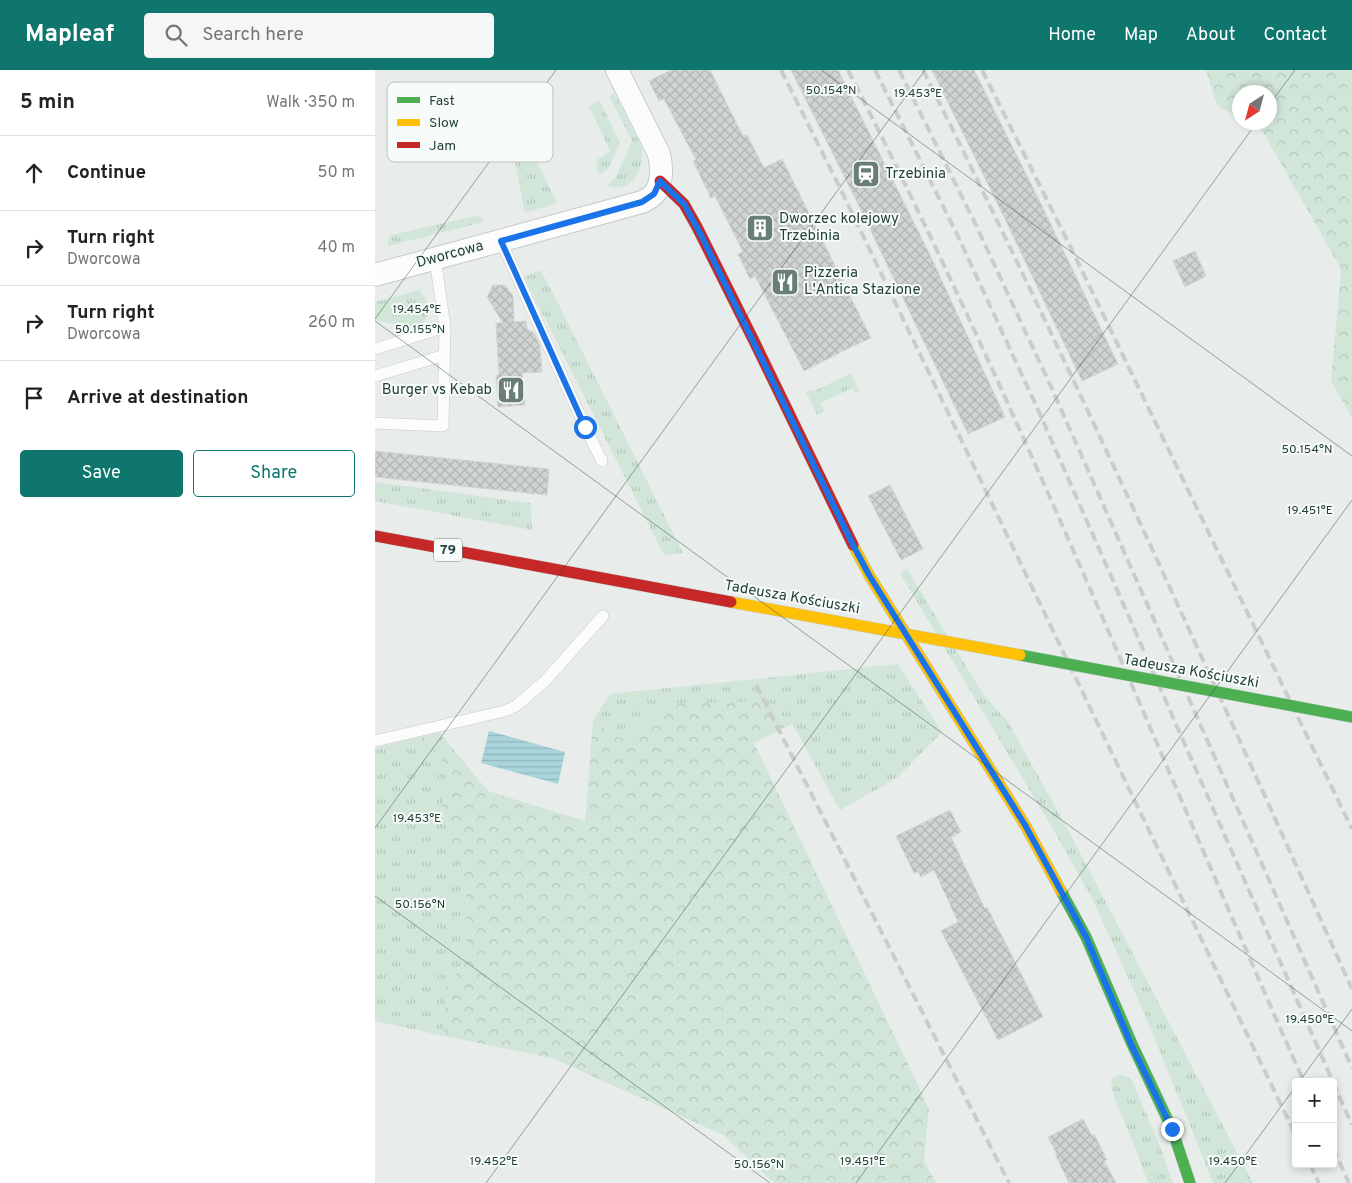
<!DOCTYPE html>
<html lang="en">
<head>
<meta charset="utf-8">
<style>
	:root { --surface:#fff; --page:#f6f6f6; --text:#222; --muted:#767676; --line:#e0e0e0; --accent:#0f766e }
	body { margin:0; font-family:Overpass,sans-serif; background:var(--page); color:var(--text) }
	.controls { position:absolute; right:15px; bottom:15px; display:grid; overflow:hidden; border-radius:5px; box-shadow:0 2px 8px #0003 }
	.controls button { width:45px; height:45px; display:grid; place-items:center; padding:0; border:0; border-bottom:1px solid var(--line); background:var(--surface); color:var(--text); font:25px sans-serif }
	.compass { position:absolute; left:857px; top:15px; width:45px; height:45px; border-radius:50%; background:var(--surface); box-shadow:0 2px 8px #0003; rotate:216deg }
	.stop { position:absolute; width:15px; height:15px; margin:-11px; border:4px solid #1a73e8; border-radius:50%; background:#fff }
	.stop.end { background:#1a73e8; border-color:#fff; box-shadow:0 1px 5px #0008 }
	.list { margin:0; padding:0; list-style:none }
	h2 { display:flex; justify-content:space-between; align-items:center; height:65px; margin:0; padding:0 20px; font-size:21px }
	h2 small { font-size:16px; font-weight:400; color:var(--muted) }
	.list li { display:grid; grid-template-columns:32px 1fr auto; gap:15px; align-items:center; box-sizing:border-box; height:75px; padding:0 20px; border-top:1px solid var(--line) }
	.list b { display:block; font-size:19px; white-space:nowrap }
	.list p { margin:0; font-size:16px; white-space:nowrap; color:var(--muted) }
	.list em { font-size:16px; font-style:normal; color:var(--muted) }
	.actions { display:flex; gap:10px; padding:15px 20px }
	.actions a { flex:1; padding:11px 0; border:1px solid var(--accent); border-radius:5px; text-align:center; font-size:18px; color:var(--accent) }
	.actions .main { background:var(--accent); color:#fff }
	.icon { flex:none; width:28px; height:28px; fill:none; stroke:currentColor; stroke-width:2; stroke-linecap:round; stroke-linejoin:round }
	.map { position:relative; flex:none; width:977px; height:1113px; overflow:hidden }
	header { display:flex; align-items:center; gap:30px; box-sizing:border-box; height:70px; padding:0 25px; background:var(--accent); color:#fff }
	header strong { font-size:24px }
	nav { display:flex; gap:28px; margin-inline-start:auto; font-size:18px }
	.search { width:350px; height:45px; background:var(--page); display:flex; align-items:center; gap:12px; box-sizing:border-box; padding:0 18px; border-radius:5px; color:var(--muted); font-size:19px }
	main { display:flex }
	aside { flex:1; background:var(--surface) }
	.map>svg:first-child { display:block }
	.grass { fill:url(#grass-tufts) }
	.forest { fill:url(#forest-crowns) }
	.water { fill:url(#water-rules) }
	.building { fill:url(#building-cross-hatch); stroke:#d1d6d4 }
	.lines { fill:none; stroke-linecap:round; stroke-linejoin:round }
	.lane-casing { stroke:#c5cac8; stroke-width:12 }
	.street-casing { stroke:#c5cac8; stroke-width:24 }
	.fast-casing { stroke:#c3cbc8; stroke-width:12 }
	.slow-casing { stroke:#c3cbc8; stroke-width:12 }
	.jam-casing { stroke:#c3cbc8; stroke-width:12 }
	.lane { stroke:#fcfcfc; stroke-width:11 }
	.street { stroke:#fcfcfc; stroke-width:22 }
	.fast { stroke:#4caf50; stroke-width:11 }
	.slow { stroke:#ffc107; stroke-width:11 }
	.jam { stroke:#c62828; stroke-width:11 }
	.rail { stroke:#c9cdcc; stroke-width:4; stroke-dasharray:10 5; stroke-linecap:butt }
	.fast-bridge-casing { stroke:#c3ccc9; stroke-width:12; stroke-linecap:butt }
	.slow-bridge-casing { stroke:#c3ccc9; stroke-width:12; stroke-linecap:butt }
	.jam-bridge-casing { stroke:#c3ccc9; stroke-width:12; stroke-linecap:butt }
	.fast-bridge { stroke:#4caf50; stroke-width:11 }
	.slow-bridge { stroke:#ffc107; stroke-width:11 }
	.jam-bridge { stroke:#c62828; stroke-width:11 }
	.route { stroke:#1a73e8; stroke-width:6 }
	.ticks { fill:none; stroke:#24423a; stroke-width:1; stroke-opacity:0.45 }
	.labels { text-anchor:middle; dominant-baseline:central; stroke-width:4; stroke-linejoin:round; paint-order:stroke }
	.shield { fill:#f7fbf9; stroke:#637a73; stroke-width:1 }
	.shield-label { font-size:14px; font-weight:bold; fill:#24423a }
	.poi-label { font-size:15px; fill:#24423a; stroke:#f7fbf9; text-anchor:start }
	.street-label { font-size:15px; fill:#24423a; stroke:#f7fbf9 }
	.key { fill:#f7fbf9; stroke:#b8c4c0; stroke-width:1 }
	.key-label { font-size:14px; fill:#24423a }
	.ticks-label { font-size:12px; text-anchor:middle; fill:#24423a; stroke:#f7fbf9; stroke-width:4; stroke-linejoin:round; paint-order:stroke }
</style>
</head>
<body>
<header>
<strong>Mapleaf</strong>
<div class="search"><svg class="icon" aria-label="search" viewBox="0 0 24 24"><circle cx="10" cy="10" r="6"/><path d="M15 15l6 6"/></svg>Search here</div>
<nav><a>Home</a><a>Map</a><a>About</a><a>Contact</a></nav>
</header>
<main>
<aside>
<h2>5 min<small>Walk · 350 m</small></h2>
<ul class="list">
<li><svg class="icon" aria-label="ahead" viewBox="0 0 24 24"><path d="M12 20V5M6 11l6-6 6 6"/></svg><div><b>Continue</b></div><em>50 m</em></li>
<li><svg class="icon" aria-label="right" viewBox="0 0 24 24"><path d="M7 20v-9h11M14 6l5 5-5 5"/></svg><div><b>Turn right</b><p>Dworcowa</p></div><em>40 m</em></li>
<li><svg class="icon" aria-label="right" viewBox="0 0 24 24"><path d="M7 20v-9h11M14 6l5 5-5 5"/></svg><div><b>Turn right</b><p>Dworcowa</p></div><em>260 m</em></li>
<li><svg class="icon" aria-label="arrive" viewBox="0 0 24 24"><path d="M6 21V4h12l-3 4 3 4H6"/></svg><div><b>Arrive at destination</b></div></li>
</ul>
<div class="actions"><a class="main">Save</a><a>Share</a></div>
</aside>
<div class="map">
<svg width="977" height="1113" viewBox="0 0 977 1113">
	<defs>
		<pattern id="grass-tufts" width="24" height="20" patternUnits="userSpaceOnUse" patternTransform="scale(1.25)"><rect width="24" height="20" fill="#d1e6d8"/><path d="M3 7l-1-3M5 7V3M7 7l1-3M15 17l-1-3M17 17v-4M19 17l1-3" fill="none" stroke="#b3c6ba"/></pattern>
		<pattern id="forest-crowns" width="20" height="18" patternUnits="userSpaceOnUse" patternTransform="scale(1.25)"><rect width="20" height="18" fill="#d1e6d8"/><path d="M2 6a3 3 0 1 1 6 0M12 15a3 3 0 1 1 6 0" fill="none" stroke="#b3c6ba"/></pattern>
		<pattern id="water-rules" width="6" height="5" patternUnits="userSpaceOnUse" patternTransform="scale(1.25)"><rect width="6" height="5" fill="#a9d4db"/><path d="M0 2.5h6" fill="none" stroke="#91b7bd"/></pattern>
		<pattern id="building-cross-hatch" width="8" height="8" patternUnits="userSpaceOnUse" patternTransform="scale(1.25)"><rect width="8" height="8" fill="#cfd4d2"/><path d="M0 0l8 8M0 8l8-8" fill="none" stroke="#b2b7b5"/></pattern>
	</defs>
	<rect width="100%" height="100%" fill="#e8edeb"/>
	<path class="grass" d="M239 23 267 78C270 98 256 126 232 115L241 107 257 71 234 26Z
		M131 29 181 131 180 134 152 142 149 140 129 30Z
		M225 31 245 73 233 99 224 105 221 95 223 89 235 81 214 36Z
		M100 146C105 146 107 148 109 152L13 176V170L16 165Z
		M165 200 176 219 308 483 289 485 149 207Z
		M44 220C47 224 51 228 53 234 56 246 49 257 36 256L0 251V232Z
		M476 303 484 321 480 323 477 318 446 333 449 341 442 345 431 322 436 320 437 322Z
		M0 412 156 433 157 460 0 431Z
		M532 499 608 624 634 653 693 760 878 1113H838L815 1055 766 936 717 828 676 756 525 503Z
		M523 594 567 662 522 708 465 740 417 654 387 631 284 648 243 668 218 650 235 624Z
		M48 666 80 708 72 721 66 738 91 823 92 888 71 918 69 966 0 951V678Z
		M743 1005H749L757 1010 784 1074 798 1113H773L762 1083 741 1032 736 1013 738 1008Z"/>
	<path class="forest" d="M831 0H977V348L956 311 966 199 888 62 872 53 894 52V22H864V48L842 35Z
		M387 631 417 654 379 673 554 1038 549 1091 561 1113H399L348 1065 177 988 69 966 71 918 92 888 91 823 66 738 72 721 80 708 48 666 64 662 113 721 210 751 218 650 243 668 283 648 287 634Z"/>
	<path class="water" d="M114 661 190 682 183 714 106 693Z"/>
	<path class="building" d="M296 0H335L368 66 372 65 389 98 407 89 496 268 476 277 429 301 380 206 375 209 363 184 368 182 340 126 336 128 318 91 321 90 289 29 284 31 274 11Z
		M416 0H463L555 185 630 347 593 364 484 136Z
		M557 0H599L666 134 743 294 707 311 631 151Z
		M820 181 831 206 810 217 798 191Z
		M118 215H130L138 226 139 252 151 251 152 259 159 263 165 276 167 302 147 303 150 335 123 337 121 305H124L121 253H128L112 227Z
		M0 381 174 399 172 425 0 407Z
		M515 415 548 479 526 490 493 426Z
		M575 740 586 762 576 767 610 839 612 837 668 947 623 970 566 861 583 852 559 800 546 807 543 802 539 803 521 766Z
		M708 1049 717 1066 719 1064 732 1090 729 1091 741 1113H694L680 1084H682L673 1067Z"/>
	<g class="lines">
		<g class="lane-casing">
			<path id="lane" d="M126 171 210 357 227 391
				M0 279 70 257
				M0 306 70 285
				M0 353 68 356 70 257 60 189
				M0 671 130 641 141 636 170 611 228 546"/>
		</g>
		<g class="street-casing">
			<path id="street" d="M0 205 267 132C271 130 277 127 280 123 288 111 287 97 284 84L242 0"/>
		</g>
		<g class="fast-casing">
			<path id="fast" d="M686 821 711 867 757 974 797 1059 815 1113"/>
		</g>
		<g class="slow-casing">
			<path id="slow" d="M478 475 494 505 650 755 686 821"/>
		</g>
		<g class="jam-casing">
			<path id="jam" d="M285 111 309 134 322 157 379 271 478 475
				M0 466 146 493"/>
		</g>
		<use href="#lane" class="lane"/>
		<use href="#street" class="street"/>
		<use href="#fast" class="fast"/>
		<use href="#slow" class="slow"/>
		<use href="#jam" class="jam"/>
		<path class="rail" d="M406 0 467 122 921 1066
			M473 0C642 330 779 674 929 1012
			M500 0 581 162 664 342 958 1012
			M524 0 600 153 678 321 977 998
			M548 0C699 302 838 611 977 919
			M607 0 697 180 977 759
			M381 615 634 1113
			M958 1012 977 1055
			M958 1078 974 1113
			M935 1094 944 1113"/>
		<g class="fast-bridge-casing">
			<path id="fast-bridge" d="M645 585 977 647"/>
		</g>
		<g class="slow-bridge-casing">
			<path id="slow-bridge" d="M356 532 645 585"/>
		</g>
		<g class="jam-bridge-casing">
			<path id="jam-bridge" d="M146 493 356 532"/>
		</g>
		<use href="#fast-bridge" class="fast-bridge"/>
		<use href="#slow-bridge" class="slow-bridge"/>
		<use href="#jam-bridge" class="jam-bridge"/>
	</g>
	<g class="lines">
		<path class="route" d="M210 357 126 171 267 132 279 124 285 111 309 134 327 167 478 475 494 505 650 755 711 867 756 974 797 1059"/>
	</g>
	<path class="ticks" d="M446 0 977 386M894 35 920 0M0 249 181 0M0 251 977 961M0 758 550 0M0 826 395 1113M924 1012 977 939M111 1113 882 52M481 1113 977 430M850 1113 921 1016"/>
	<defs>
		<g id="station-square" transform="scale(1.4375)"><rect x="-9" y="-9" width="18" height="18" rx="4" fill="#697e78" stroke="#f7fbf9"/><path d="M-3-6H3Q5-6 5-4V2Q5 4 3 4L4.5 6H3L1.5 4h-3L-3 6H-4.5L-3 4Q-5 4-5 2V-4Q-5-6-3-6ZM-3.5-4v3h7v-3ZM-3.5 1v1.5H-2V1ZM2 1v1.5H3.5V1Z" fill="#fff"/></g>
		<g id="building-square" transform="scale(1.4375)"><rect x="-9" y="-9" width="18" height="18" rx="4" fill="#697e78" stroke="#f7fbf9"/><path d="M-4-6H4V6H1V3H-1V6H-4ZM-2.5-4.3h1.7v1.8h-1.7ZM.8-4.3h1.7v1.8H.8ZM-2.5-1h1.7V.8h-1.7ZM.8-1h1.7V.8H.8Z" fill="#fff"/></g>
		<g id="restaurant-square" transform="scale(1.4375)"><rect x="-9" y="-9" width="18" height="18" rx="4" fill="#697e78" stroke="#f7fbf9"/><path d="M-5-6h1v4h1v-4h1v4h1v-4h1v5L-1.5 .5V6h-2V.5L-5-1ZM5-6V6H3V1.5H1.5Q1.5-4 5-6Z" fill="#fff"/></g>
	</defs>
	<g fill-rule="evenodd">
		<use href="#station-square" x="491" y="104"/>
		<use href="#building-square" x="385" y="158"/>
		<use href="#restaurant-square" x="410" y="212"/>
		<use href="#restaurant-square" x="136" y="320"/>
	</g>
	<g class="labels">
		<rect class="shield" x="59" y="468.5" width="28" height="23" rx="4"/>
		<g class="shield-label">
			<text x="73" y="480">79</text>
		</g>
		<g class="poi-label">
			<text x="510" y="104">Trzebinia</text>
			<text x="404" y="149">Dworzec kolejowy<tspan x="404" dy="17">Trzebinia</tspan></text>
			<text x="429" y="203">Pizzeria<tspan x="429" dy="17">L'Antica Stazione</tspan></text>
			<text x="117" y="320" text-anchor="end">Burger vs Kebab</text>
		</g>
		<g class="street-label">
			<text transform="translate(75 185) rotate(-15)">Dworcowa</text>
			<text transform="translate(417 528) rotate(10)">Tadeusza Kościuszki</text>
			<text transform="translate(816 602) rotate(10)">Tadeusza Kościuszki</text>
		</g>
	</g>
	<rect x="12" y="12" width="166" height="80" rx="8" class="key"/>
	<rect x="22" y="27" width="23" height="6" fill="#4caf50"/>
	<rect x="22" y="49" width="23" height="7" fill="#ffc107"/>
	<rect x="22" y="72" width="23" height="6" fill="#c62828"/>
	<g class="key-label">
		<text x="54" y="35">Fast</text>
		<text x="54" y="57">Slow</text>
		<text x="54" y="80">Jam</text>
	</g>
	<g class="ticks-label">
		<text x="456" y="24">50.154°N</text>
		<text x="543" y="27">19.453°E</text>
		<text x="42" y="243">19.454°E</text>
		<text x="45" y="263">50.155°N</text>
		<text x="932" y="383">50.154°N</text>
		<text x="935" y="444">19.451°E</text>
		<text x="42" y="752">19.453°E</text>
		<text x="45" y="838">50.156°N</text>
		<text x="935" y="953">19.450°E</text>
		<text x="119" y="1095">19.452°E</text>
		<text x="488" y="1095">19.451°E</text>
		<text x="858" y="1095">19.450°E</text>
		<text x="384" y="1098">50.156°N</text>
	</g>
</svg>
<div class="controls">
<button>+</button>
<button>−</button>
</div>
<svg class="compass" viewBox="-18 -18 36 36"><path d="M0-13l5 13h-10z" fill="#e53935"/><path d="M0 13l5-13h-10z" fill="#767676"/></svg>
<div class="stop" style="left:210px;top:357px"></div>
<div class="stop end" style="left:797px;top:1059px"></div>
</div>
</main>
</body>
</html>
